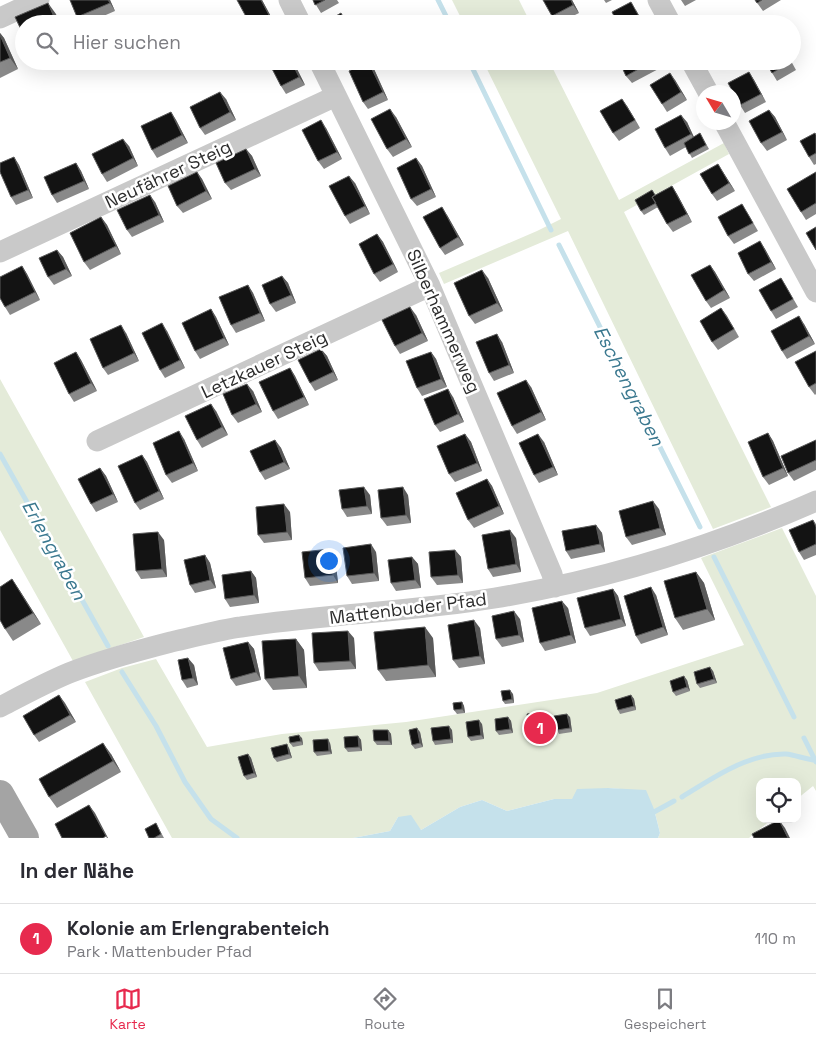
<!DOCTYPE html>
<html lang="de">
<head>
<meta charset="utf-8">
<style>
	:root { --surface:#fff; --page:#f7f7f7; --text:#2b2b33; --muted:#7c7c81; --line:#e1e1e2; --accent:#e72a4e }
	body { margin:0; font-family:"Space Grotesk",sans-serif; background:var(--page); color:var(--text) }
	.controls { position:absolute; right:15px; bottom:15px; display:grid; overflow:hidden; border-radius:10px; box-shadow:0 5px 20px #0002 }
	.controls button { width:45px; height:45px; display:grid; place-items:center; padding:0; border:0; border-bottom:1px solid var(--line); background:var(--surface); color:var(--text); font:25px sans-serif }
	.compass { position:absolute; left:696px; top:85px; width:45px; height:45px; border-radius:50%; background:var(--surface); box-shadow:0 5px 20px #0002; rotate:308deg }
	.you { position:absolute; left:328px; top:560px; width:18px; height:18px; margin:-12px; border:4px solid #fff; border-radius:50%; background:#1a73e8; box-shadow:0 0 0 8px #1a73e833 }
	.badge { display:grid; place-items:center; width:32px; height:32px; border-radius:50%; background:var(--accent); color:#fff; font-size:16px; font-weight:700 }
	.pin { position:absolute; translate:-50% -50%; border:2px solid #fff; box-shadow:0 1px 5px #0006 }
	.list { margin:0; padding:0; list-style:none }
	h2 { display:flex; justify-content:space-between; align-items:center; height:65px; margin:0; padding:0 20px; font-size:21px }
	h2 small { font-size:16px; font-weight:400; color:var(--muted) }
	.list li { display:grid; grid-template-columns:32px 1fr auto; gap:15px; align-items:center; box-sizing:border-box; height:70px; padding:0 20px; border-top:1px solid var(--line) }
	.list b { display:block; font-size:19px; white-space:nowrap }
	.list p { margin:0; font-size:16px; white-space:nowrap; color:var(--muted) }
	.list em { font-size:16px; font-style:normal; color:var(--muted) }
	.icon { flex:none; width:28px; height:28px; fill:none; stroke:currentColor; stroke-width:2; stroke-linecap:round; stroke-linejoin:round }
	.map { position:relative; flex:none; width:816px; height:838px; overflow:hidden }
	.search { position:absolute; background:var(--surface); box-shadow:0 5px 20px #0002; left:15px; right:15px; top:15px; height:55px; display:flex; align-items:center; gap:12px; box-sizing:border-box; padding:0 18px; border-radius:28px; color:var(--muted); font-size:19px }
	.sheet { height:135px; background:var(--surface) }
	nav { display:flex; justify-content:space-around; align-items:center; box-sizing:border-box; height:70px; border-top:1px solid var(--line); background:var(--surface); font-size:14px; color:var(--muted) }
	nav a { display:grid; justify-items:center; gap:2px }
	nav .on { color:var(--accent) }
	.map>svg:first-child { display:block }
	.green { fill:#e4ebd9 }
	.water { fill:#c5e1eb }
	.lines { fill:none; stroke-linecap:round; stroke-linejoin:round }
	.stream { stroke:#c5e1eb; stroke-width:5 }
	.minor { stroke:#c9c9c9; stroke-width:21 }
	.major { stroke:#a4a4a4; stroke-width:28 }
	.wall { fill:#898989 }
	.shaded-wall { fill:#5a5a5a }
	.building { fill:#131313; stroke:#5a5a5a }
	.labels { text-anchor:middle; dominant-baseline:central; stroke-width:5; stroke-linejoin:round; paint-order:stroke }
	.street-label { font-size:18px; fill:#2c2c2c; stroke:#fff }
	.water-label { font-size:19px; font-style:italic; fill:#3a788f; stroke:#fff }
</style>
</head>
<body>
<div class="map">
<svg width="816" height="838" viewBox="0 0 816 838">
	<rect width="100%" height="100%" fill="#fff"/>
	<path class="green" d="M452 0H519L531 24H464Z
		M483 61H549L619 200 724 143 729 154 624 212 771 507 713 529 568 231 444 284 439 273 537 231 561 219Z
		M0 379 144 637 73 661 0 530Z
		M782 528 816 596V791L813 786 797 799V782H760V819H772L749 838H658L660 833 654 809 621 789 608 788 572 799H554L507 811 482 800 460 807 421 830 398 817 390 831 353 838H172L85 682 122 668 156 659 207 747 282 734 406 722 597 693 744 645 701 558Z"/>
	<path class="water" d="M608 788 646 790 654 809 660 833 658 838H353L390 831 398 817 411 815 421 830 460 807 482 800 507 811 554 799H572L577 789Z"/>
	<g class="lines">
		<path class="stream" d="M438 0 450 24
			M469 61 551 230
			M559 245 700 527
			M0 454 108 646
			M714 557 794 717
			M122 672 156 726 185 782 211 819 237 838
			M804 738 816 762
			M682 797C713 778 748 753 786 754 796 755 807 760 816 760
			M654 812 674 801"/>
		<path class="minor" d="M289 0 301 24
			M658 0 671 24
			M0 18 39 0
			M319 61 430 286 552 574 555 587
			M691 61 708 92
			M724 122 816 292
			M0 252 336 96
			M97 441 430 286
			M0 707C23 695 45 683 69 673 102 660 136 651 171 642 194 637 218 630 241 627 325 614 411 612 495 598 605 580 714 546 816 501"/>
		<path class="major" d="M0 794 25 838"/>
	</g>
	<path class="wall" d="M70 0H110L115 11 85 24H82L77 17Z
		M262 0 275 24H250Z
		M313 0H337L339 3 321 13Z
		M572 0 579 13 557 24 552 16Z
		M604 0H612L606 3Z
		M681 0H696L685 6Z
		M755 0H781L763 11Z
		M636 10 644 24H618Z
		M0 33 4 38 18 69 0 78Z
		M37 61H48L39 65Z
		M268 61H293L305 85 286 94 281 86Z
		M368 61 374 69 388 100 368 109 363 102Z
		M619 61H664L666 65 632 83 626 76Z
		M765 61H791L796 70 777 81Z
		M749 72 754 80 766 102 745 113 740 105Z
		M675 80 687 100 667 112 662 104Z
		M226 99 236 120 205 135 200 128Z
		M627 106 640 128 619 141 613 133Z
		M769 110 775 117 787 140 767 151 761 143Z
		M171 112 176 120 188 143 157 158 152 150Z
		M396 117 412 147 393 157 387 149Z
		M687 122 694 137 700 133 709 149 692 158 686 147 670 156 665 148Z
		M326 128 342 159 324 169 318 161Z
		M816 135V164L814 165 809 157Z
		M129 146 138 166 107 182 102 174Z
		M246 149 252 156 261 176 231 190 225 183Z
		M14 157 19 165 33 198 16 205 11 197Z
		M416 158 422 166 436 197 417 206 411 199Z
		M76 163 81 171 89 189 57 203 52 195Z
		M197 172 202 179 212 199 183 213 177 206Z
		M723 172 735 191 717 201 712 194Z
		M816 172V214L806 220 801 212Z
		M355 183 370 214 350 224 345 216Z
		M672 186 677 194 692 222 673 232 667 224 658 207 644 215 641 211 655 195Z
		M155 202 164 222 132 237 127 230Z
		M747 212 758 231 734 244 728 236Z
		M447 215 464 245 445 255 440 248Z
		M101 217 107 225 121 254 90 270 84 262Z
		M377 234 383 242 398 272 380 282 374 274Z
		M760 241 765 249 776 269 754 281 748 274Z
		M57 250 63 257 72 276 54 285 48 277Z
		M710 265 715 272 730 298 711 308 706 301Z
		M22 266 27 274 40 300 10 315 5 307Z
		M282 276 288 283 296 303 276 312 270 304Z
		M488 278 503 311 475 324 469 316Z
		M781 278 786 286 798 307 776 319 771 311Z
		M248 285 253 293 265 321 236 333 231 325Z
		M721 308 739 337 718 350 712 342Z
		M211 309 216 317 229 345 200 359 195 351Z
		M416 315 428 341 400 354 395 346Z
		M804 324 815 344 787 359 782 351Z
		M167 331 185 368 165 378 160 370Z
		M126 333 139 361 108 375 103 368Z
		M502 342 514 373 494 381 489 373Z
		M321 349 327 356 338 380 315 391 310 383Z
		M816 351V394L815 395 809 387Z
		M76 352 81 360 97 391 74 402 69 394Z
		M431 352 436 359 447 387 422 396 417 388Z
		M290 368 295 376 309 405 278 419 273 411Z
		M531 387 546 420 517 434 512 426Z
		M253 391 262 412 238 423 232 415Z
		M453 397 464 422 440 432 435 425Z
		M216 411 228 435 202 448 197 440Z
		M768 433 773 441 788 476 769 485 763 477Z
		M465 434 471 442 482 471 455 482 449 474Z
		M184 439 198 471 172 483 166 475Z
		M275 440 281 448 290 469 265 480 260 472Z
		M816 440V470L794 481 788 473Z
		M544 442 558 475 539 483 534 475Z
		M142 455 147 462 164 499 140 510 135 503Z
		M100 468 106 476 118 502 96 512 91 504Z
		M487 479 492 486 504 514 474 528 468 520Z
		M370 495 372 514 347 517 342 509Z
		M408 495 411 523 387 526 381 518Z
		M659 509 666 535 632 545 626 537Z
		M290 512 292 540 264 543 258 535Z
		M813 520 816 524V555L804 560 799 552Z
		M596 525 602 533 605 552 571 559 566 551Z
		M516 538 521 572 493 577 488 569Z
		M164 540 167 577 141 579 136 571Z
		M455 550 461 557 463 583 437 585 431 577Z
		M376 552 379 581 352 584 347 576Z
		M205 555 210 563 216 588 195 593 190 585Z
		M335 556 338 583 310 586 305 578Z
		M412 557 418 564 421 588 396 591 391 583Z
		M251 571 256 578 259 603 230 607 225 599Z
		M696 572 704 583 715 620 683 630 675 618Z
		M12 579 20 591 41 624 13 641 5 629Z
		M613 589 618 596 626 626 590 636 585 628Z
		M656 595 668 635 641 644 636 636Z
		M568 608 576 643 545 651 540 643Z
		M520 619 524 642 502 647 496 639Z
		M480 628 485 664 459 668 453 660Z
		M354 638 356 669 319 671 314 663Z
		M433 638 436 677 386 681 378 670Z
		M296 639 304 650 307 688 273 690 265 679Z
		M248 642 254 649 261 680 236 686 231 679Z
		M194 665 198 685 187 688 182 680Z
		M713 671 717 683 700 688 697 684Z
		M687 680 690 691 676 696 673 692Z
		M513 694 514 703 505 704 503 701Z
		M59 695 76 722 39 742 34 735Z
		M631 695 634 699 636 710 620 714 618 710Z
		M462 702 464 706 465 713 457 714 454 710Z
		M544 716 545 729 531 730 529 726Z
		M508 717 511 721 513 733 499 735 496 731Z
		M570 717 572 732 559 734 557 730Z
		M482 724 484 739 471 741 468 737Z
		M388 730 391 734 392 745H377L374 741Z
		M452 730 453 743 435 745 433 741Z
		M420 732 423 747 415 749 412 745Z
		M358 736 361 740 362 751 348 752 345 748Z
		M302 738 303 745 293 747 290 743Z
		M330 743 332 754 317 756 314 752Z
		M289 748 292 758 277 762 274 758Z
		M111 754 121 772 57 808 49 797Z
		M248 754 251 758 257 777 247 780 244 776Z
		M158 827 164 838H149Z"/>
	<path class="shaded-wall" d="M108 0H110L115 11 110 3Z
		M261 0H262L275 24 270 17Z
		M571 0H572L579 13 573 5Z
		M48 3 56 14 60 24H57Z
		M0 33 4 38 18 69 10 58 0 35Z
		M291 61H293L305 85 299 77Z
		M368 61 374 69 388 100 383 92Z
		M749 72 754 80 766 102 761 94Z
		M670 73 675 80 687 100 681 92Z
		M220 92 226 99 236 120 230 112Z
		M622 99 627 106 640 128 635 120Z
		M390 109 396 117 412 147 406 139Z
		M769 110 775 117 787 140 782 132Z
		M171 112 176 120 188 143 182 135Z
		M681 115 687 122 696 142 691 134Z
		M321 120 326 128 342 159 337 152Z
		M123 139 129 146 138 166 133 158Z
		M246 149 252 156 261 176 255 169Z
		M14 157 19 165 33 198 28 190Z
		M416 158 422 166 436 197 431 189Z
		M76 163 81 171 89 189 84 181Z
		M718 164 723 172 735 191 729 183Z
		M197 172 202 179 212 199 206 191Z
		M349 176 355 183 370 214 365 206Z
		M672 186 677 194 692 222 687 214Z
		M150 195 155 202 164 222 159 215Z
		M442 207 447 215 464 245 458 237Z
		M101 217 107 225 121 254 116 246Z
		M377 234 383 242 398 272 393 264Z
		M760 241 765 249 776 269 771 262Z
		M57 250 63 257 72 276 66 269Z
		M710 265 715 272 730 298 724 290Z
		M22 266 27 274 40 300 35 292Z
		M482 270 488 278 503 311 497 303Z
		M282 276 288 283 296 303 291 295Z
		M248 285 253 293 265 321 260 313Z
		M410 307 416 315 428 341 422 333Z
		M721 308 727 316 739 337 734 329Z
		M211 309 216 317 229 345 224 338Z
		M799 316 804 324 815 344 809 336Z
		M162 323 167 331 185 368 180 360Z
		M121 325 126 333 139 361 134 353Z
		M497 334 502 342 514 373 509 365Z
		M321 349 327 356 338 380 333 372Z
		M76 352 81 360 97 391 91 383Z
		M431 352 436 359 447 387 441 379Z
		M290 368 295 376 309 405 304 397Z
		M526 380 531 387 546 420 541 412Z
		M247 384 253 391 262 412 256 404Z
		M448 389 453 397 464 422 458 414Z
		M211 404 216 411 228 435 222 427Z
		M179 431 184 439 198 471 193 463Z
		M768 433 773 441 788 476 783 468Z
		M465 434 471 442 482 471 477 463Z
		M538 434 544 442 558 475 553 467Z
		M275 440 281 448 290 469 284 462Z
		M142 455 147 462 164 499 159 491Z
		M100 468 106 476 118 502 113 494Z
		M487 479 492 486 504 514 499 506Z
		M364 487 370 495 372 514 367 506Z
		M403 487 408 495 411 523 406 515Z
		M653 501 659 509 666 535 660 528Z
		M284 504 290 512 292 540 287 532Z
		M596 525 602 533 605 552 600 544Z
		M510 530 516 538 521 572 516 564Z
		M158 532 164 540 167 577 162 569Z
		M371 544 376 552 379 581 374 573Z
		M330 549 335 556 338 583 333 575Z
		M455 550 461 557 463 583 458 575Z
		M205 555 210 563 216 588 210 580Z
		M412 557 418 564 421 588 415 580Z
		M251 571 256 578 259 603 254 595Z
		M696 572 704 583 715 620 707 609Z
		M12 579 20 591 41 624 33 613Z
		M651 587 656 595 668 635 663 627Z
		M613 589 618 596 626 626 621 619Z
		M562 601 568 608 576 643 571 635Z
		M514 611 520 619 524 642 519 635Z
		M474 620 480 628 485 664 480 656Z
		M425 627 433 638 436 677 428 665Z
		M348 631 354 638 356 669 350 661Z
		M296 639 304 650 307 688 299 676Z
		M248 642 254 649 261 680 256 672Z
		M188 658 194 665 198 685 193 678Z
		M710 667 713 671 717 683 714 679Z
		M684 676 687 680 690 691 687 687Z
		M510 690 513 694 514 703 512 699Z
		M59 695 65 703 76 722 70 715Z
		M631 695 634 699 636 710 634 706Z
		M462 702 464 706 465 713 462 709Z
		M541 712 544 716 545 729 542 725Z
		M567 714 570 717 572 732 570 728Z
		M508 717 511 721 513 733 510 729Z
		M479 720 482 724 484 739 481 735Z
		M449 726 452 730 453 743 451 739Z
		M417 728 420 732 423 747 420 743Z
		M388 730 391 734 392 745 389 741Z
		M299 735 302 738 303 745 301 741Z
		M358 736 361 740 362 751 359 747Z
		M328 739 330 743 332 754 329 751Z
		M103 743 111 754 121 772 113 761Z
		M287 744 289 748 292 758 289 754Z
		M248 754 251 758 257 777 254 773Z
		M89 805 95 813 108 838H107Z
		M779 820 785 828 790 838H788Z"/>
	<path class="building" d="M70 0H108L110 3 77 17Z
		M237 0H261L270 17 258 24H250Z
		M313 0H325L315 5Z
		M543 0H571L573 5 552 16Z
		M755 0H762L757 3Z
		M631 2 641 20 634 24H618L612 12Z
		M48 3 57 24H24V36L15 17Z
		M341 13 347 24H324V23Z
		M0 35 10 58 0 62Z
		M268 61H291L299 77 281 86Z
		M368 61 383 92 363 102 349 71Z
		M619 61H653L626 76Z
		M765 61H790L791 62 772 73Z
		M749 72 761 94 740 105 728 83Z
		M670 73 681 92 662 104 650 85Z
		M220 92 230 112 200 128 190 107Z
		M622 99 635 120 613 133 600 111Z
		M390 109 406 139 387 149 371 119Z
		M769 110 782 132 761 143 749 121Z
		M171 112 182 135 152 150 141 126Z
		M681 115 691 134 665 148 655 129Z
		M321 120 337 152 318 161 302 130Z
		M700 133 706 145 689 154 684 143Z
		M815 133 816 135V153L809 157 800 141Z
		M123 139 133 158 102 174 92 154Z
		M246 149 255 169 225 183 216 163Z
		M14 157 28 190 11 197 0 172V163Z
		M416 158 431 189 411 199 397 168Z
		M76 163 84 181 52 195 44 177Z
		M718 164 729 183 712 194 700 174Z
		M197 172 206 191 177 206 168 186Z
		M816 172V203L801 212 787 189Z
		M349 176 365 206 345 216 329 186Z
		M672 186 687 214 667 224 652 197Z
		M652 190 655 195 652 197 656 203 641 211 635 200Z
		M150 195 159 215 127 230 117 210Z
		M742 204 753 223 728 236 718 217Z
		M442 207 458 237 440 248 423 217Z
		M101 217 116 246 84 262 70 233Z
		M816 227V250L806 233Z
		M377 234 393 264 374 274 359 244Z
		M760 241 771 262 748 274 738 253Z
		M57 250 66 269 48 277 39 258Z
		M710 265 724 290 706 301 691 275Z
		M22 266 35 292 5 307 0 298V277Z
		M482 270 497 303 469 316 454 283Z
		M282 276 291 295 270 304 262 285Z
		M781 278 793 299 771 311 759 290Z
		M248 285 260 313 231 325 219 297Z
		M410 307 422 333 395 346 382 320Z
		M721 308 734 329 712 342 700 321Z
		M211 309 224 338 195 351 182 323Z
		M799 316 809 336 782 351 771 331Z
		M162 323 180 360 160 370 142 333Z
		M121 325 134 353 103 368 90 339Z
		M497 334 509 365 489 373 476 342Z
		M321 349 333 372 310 383 298 360Z
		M816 351V383L809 387 795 362Z
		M76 352 91 383 69 394 54 363Z
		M431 352 441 379 417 388 406 361Z
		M290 368 304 397 273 411 259 382Z
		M526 380 541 412 512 426 497 393Z
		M247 384 256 404 232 415 223 394Z
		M448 389 458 414 435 425 424 399Z
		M211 404 222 427 197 440 185 416Z
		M179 431 193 463 166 475 153 443Z
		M768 433 783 468 763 477 748 442Z
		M465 434 477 463 449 474 437 446Z
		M538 434 553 467 534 475 519 443Z
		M275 440 284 462 260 472 250 451Z
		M816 440V460L788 473 781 456Z
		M142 455 159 491 135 503 118 466Z
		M100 468 113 494 91 504 78 479Z
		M487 479 499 506 468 520 456 493Z
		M364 487 367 506 342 509 339 490Z
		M403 487 406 515 381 518 378 490Z
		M653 501 660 528 626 537 619 511Z
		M284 504 287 532 258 535 256 507Z
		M813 520 816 527V544L799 552 789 530Z
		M596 525 600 544 566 551 562 531Z
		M510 530 516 564 488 569 482 535Z
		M158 532 162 569 136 571 133 534Z
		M371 544 374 573 347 576 343 548Z
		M330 549 333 575 305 578 302 552Z
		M455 550 458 575 431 577 429 552Z
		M205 555 210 580 190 585 184 560Z
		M412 557 415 580 391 583 388 560Z
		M251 571 254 595 225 599 222 575Z
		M696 572 707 609 675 618 664 581Z
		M12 579 33 613 5 629 0 620V587Z
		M651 587 663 627 636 636 624 596Z
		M613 589 621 619 585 628 577 598Z
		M562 601 571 635 540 643 532 608Z
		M514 611 519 635 496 639 492 616Z
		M474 620 480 656 453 660 448 625Z
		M425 627 428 665 378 670 374 632Z
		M348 631 350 661 314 663 312 633Z
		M296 639 299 676 265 679 262 641Z
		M248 642 256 672 231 679 223 648Z
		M188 658 193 678 182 680 178 660Z
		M710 667 714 679 697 684 694 672Z
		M684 676 687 687 673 692 670 681Z
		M510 690 512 699 503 701 501 691Z
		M59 695 70 715 34 735 23 716Z
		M631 695 634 706 618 710 615 700Z
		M462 702V709L454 710 453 703Z
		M541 712 542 725 529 726 527 714Z
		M567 714 570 728 557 730 554 716Z
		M508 717 510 729 496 731 495 719Z
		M479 720 481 735 468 737 466 722Z
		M449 726 451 739 433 741 431 728Z
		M417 728 420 743 412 745 409 730Z
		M373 730H388L389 741H374Z
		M299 735 301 741 290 743 289 737Z
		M358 736 359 747 345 748 344 737Z
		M328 739 329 751 314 752 313 740Z
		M103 743 113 761 49 797 39 779Z
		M287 744 289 754 274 758 271 748Z
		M248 754 254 773 244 776 238 757Z
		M89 805 106 836 103 838H62L55 824Z
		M779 820 788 838H754L752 834Z
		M156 823 161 834 154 838H149L145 829Z"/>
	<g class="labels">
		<g class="street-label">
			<text transform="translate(168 174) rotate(-25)">Neufährer Steig</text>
			<text transform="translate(444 321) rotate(66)">Silberhammerweg</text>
			<text transform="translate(264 364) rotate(-25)">Letzkauer Steig</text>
			<text transform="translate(408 608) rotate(-7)">Mattenbuder Pfad</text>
		</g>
		<g class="water-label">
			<text transform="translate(629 386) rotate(63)">Eschengraben</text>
			<text transform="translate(54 550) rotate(61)">Erlengraben</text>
		</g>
	</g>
</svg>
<div class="controls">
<button><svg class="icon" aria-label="locate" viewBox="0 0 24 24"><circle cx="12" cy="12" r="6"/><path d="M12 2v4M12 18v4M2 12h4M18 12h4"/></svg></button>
</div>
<svg class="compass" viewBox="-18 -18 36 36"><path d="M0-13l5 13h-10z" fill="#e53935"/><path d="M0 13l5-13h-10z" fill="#7c7c81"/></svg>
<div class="you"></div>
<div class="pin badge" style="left:540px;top:728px">1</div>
<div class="search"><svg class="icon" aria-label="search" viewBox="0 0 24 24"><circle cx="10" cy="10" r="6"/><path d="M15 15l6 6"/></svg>Hier suchen</div>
</div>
<section class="sheet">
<h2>In der Nähe<small></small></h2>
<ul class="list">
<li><span class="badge">1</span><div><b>Kolonie am Erlengrabenteich</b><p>Park · Mattenbuder Pfad</p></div><em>110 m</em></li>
</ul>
</section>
<nav>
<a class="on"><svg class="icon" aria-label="map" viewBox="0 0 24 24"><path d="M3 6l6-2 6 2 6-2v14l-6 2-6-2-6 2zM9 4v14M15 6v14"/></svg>Karte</a>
<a><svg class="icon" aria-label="directions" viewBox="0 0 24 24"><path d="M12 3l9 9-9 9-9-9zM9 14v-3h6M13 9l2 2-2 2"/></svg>Route</a>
<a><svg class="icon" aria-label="saved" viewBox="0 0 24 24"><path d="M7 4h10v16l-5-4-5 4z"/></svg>Gespeichert</a>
</nav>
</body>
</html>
